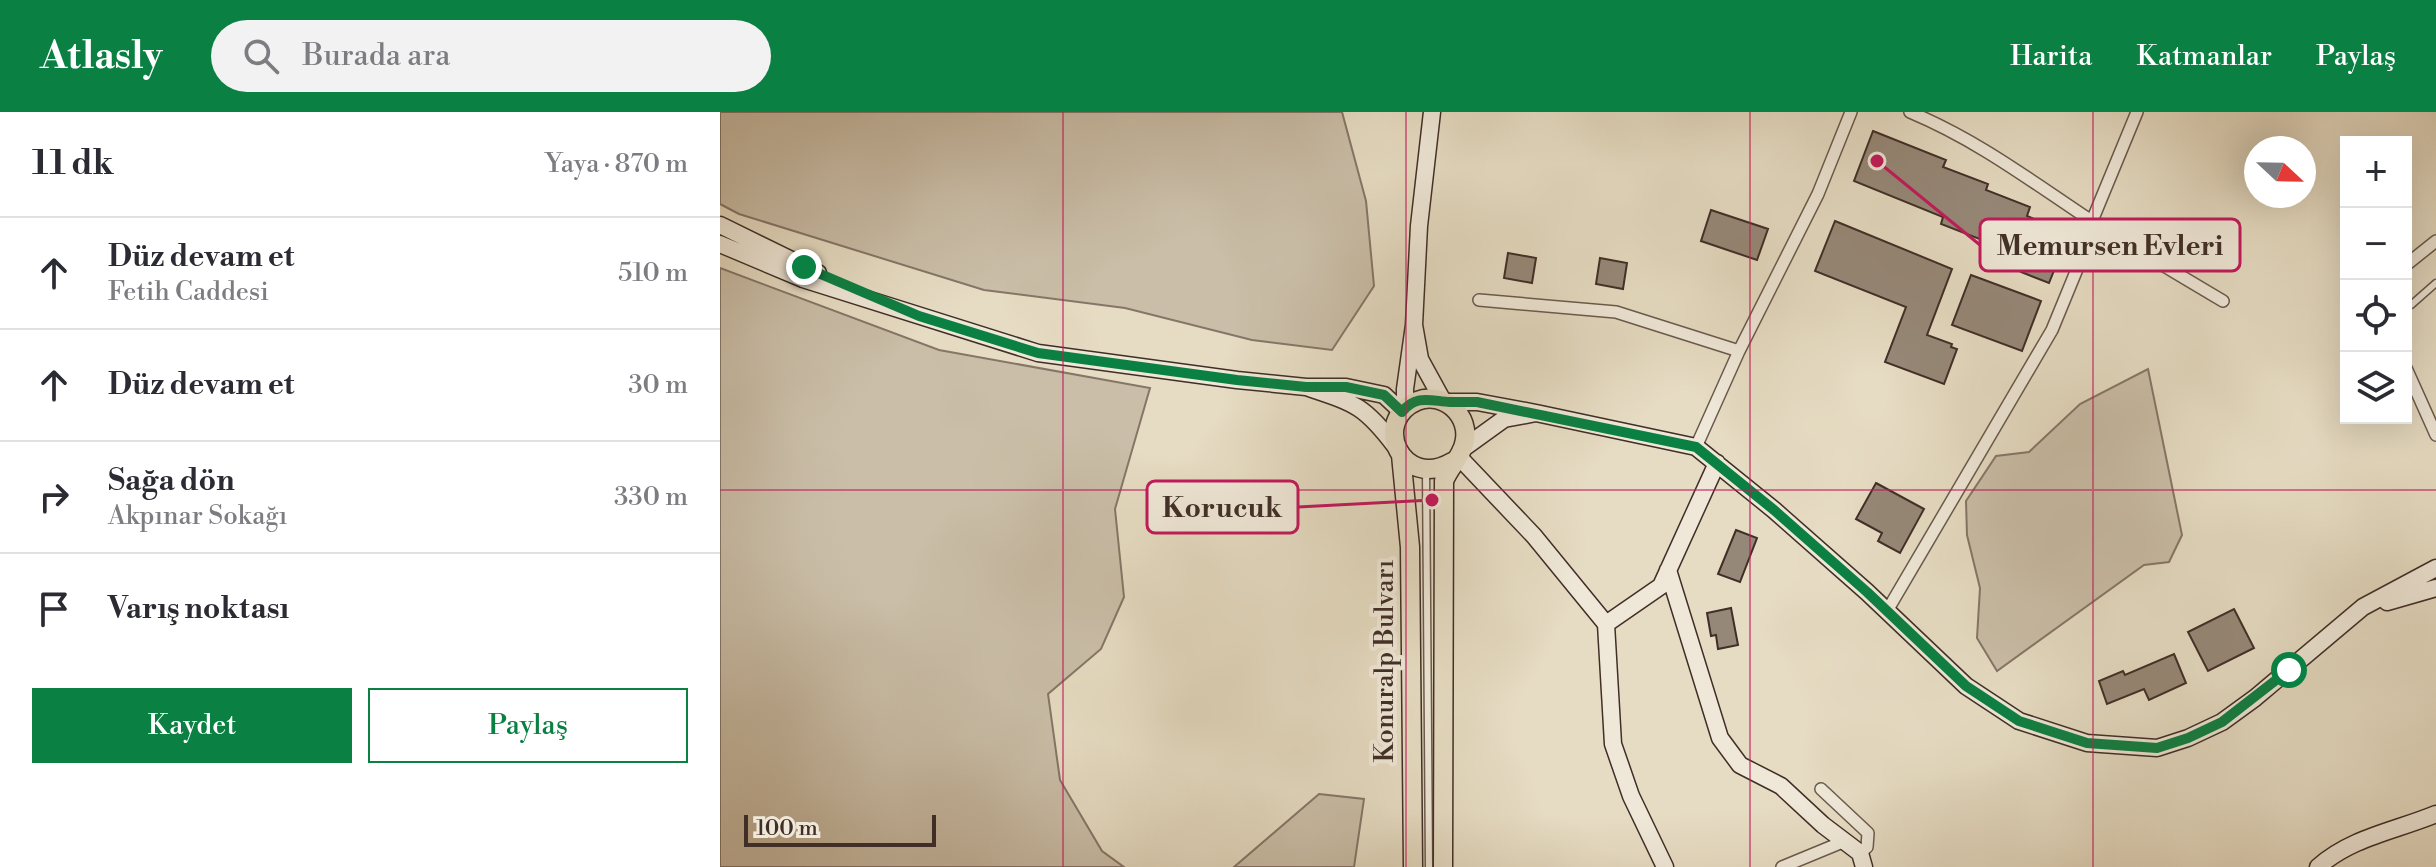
<!DOCTYPE html>
<html lang="tr">
<head>
<meta charset="utf-8">
<style>
	:root { --surface:#fff; --page:#f2f2f3; --text:#2b2b33; --muted:#7c7c81; --line:#e1e1e2; --accent:#0b8043 }
	body { margin:0; font-family:"Libre Bodoni",serif; background:var(--page); color:var(--text) }
	.controls { position:absolute; right:24px; top:24px; display:grid; overflow:hidden; border-radius:0px; box-shadow:0 8px 32px #0002 }
	.controls button { width:72px; height:72px; display:grid; place-items:center; padding:0; border:0; border-bottom:2px solid var(--line); background:var(--surface); color:var(--text); font:40px sans-serif }
	.compass { position:absolute; left:1524px; top:24px; width:72px; height:72px; border-radius:50%; background:var(--surface); box-shadow:0 8px 32px #0002; rotate:112deg }
	.scale { position:absolute; left:24px; bottom:20px; width:192px; box-sizing:border-box; padding-left:8px; border:4px solid #402e27; border-top:0; font-size:22px; line-height:28px; white-space:nowrap; color:#402e27; -webkit-text-stroke:6px #efe8d8; paint-order:stroke }
	.stop { position:absolute; width:24px; height:24px; margin:-18px; border:6px solid #0b8043; border-radius:50%; background:#fff }
	.stop.end { background:#0b8043; border-color:#fff; box-shadow:0 2px 8px #0008 }
	.list { margin:0; padding:0; list-style:none }
	h2 { display:flex; justify-content:space-between; align-items:center; height:104px; margin:0; padding:0 32px; font-size:34px }
	h2 small { font-size:26px; font-weight:400; color:var(--muted) }
	.list li { display:grid; grid-template-columns:52px 1fr auto; gap:24px; align-items:center; box-sizing:border-box; height:112px; padding:0 32px; border-top:2px solid var(--line) }
	.list b { display:block; font-size:30px; white-space:nowrap }
	.list p { margin:0; font-size:26px; white-space:nowrap; color:var(--muted) }
	.list em { font-size:26px; font-style:normal; color:var(--muted) }
	.actions { display:flex; gap:16px; padding:24px 32px }
	.actions a { flex:1; padding:18px 0; border:2px solid var(--accent); border-radius:0px; text-align:center; font-size:28px; color:var(--accent) }
	.actions .main { background:var(--accent); color:#fff }
	.icon { flex:none; width:44px; height:44px; fill:none; stroke:currentColor; stroke-width:2; stroke-linecap:round; stroke-linejoin:round }
	.map { position:relative; flex:none; width:1716px; height:755px; overflow:hidden }
	header { display:flex; align-items:center; gap:48px; box-sizing:border-box; height:112px; padding:0 40px; background:var(--accent); color:#fff }
	header strong { font-size:38px }
	nav { display:flex; gap:44px; margin-inline-start:auto; font-size:28px }
	.search { width:560px; height:72px; background:var(--page); display:flex; align-items:center; gap:20px; box-sizing:border-box; padding:0 28px; border-radius:44px; color:var(--muted); font-size:30px }
	main { display:flex }
	aside { flex:1; background:var(--surface) }
	.map>svg:first-child { display:block }
	.green { fill:#cabea8; stroke:#857668; stroke-width:2 }
	.building { fill:#968878; stroke:#402e27; stroke-width:2 }
	.lines { fill:none; stroke-linecap:round; stroke-linejoin:round }
	.lane-casing { stroke:#6a5a4e; stroke-width:9 }
	.street-casing { stroke:#6a5a4e; stroke-width:14 }
	.secondary-casing { stroke:#402e27; stroke-width:19 }
	.primary-casing { stroke:#402e27; stroke-width:21 }
	.lane { stroke:#efe8d8; stroke-width:6 }
	.street { stroke:#efe8d8; stroke-width:11 }
	.secondary { stroke:#efe8d8; stroke-width:16 }
	.primary { stroke:#e6dcc3; stroke-width:18 }
	.route { stroke:#0b8043; stroke-width:10 }
	.grid { fill:none; stroke:#c2185b; stroke-width:2; stroke-opacity:0.55 }
	.labels { text-anchor:middle; dominant-baseline:central; stroke-width:8; stroke-linejoin:round; paint-order:stroke }
	.street-label { font-size:26px; fill:#402e27; stroke:#efe8d8 }
	.leader { fill:none; stroke:#c2185b; stroke-width:3 }
	.callout-dot { fill:#c2185b; stroke:#efe8d8; stroke-width:3 }
	.callout { fill:#efe8d8; stroke:#c2185b; stroke-width:3 }
	.callout-label { font-size:28px; text-anchor:middle; font-weight:bold; fill:#402e27 }
</style>
</head>
<body>
<header>
<strong>Atlasly</strong>
<div class="search"><svg class="icon" aria-label="search" viewBox="0 0 24 24"><circle cx="10" cy="10" r="6"/><path d="M15 15l6 6"/></svg>Burada ara</div>
<nav><a>Harita</a><a>Katmanlar</a><a>Paylaş</a></nav>
</header>
<main>
<aside>
<h2>11 dk<small>Yaya · 870 m</small></h2>
<ul class="list">
<li><svg class="icon" aria-label="ahead" viewBox="0 0 24 24"><path d="M12 20V5M6 11l6-6 6 6"/></svg><div><b>Düz devam et</b><p>Fetih Caddesi</p></div><em>510 m</em></li>
<li><svg class="icon" aria-label="ahead" viewBox="0 0 24 24"><path d="M12 20V5M6 11l6-6 6 6"/></svg><div><b>Düz devam et</b></div><em>30 m</em></li>
<li><svg class="icon" aria-label="right" viewBox="0 0 24 24"><path d="M7 20v-9h11M14 6l5 5-5 5"/></svg><div><b>Sağa dön</b><p>Akpınar Sokağı</p></div><em>330 m</em></li>
<li><svg class="icon" aria-label="arrive" viewBox="0 0 24 24"><path d="M6 21V4h12l-3 4 3 4H6"/></svg><div><b>Varış noktası</b></div></li>
</ul>
<div class="actions"><a class="main">Kaydet</a><a>Paylaş</a></div>
</aside>
<div class="map">
<svg width="1716" height="755" viewBox="0 0 1716 755">
	<rect width="100%" height="100%" fill="#e6dcc3"/>
	<filter id="stains"><feTurbulence type="fractalNoise" baseFrequency=".0025" numOctaves="4"/><feColorMatrix values="0 0 0 0 .2 0 0 0 0 .09 0 0 0 0 .02 0 0 0 .5 -.17"/></filter>
	<radialGradient id="worn" r=".72"><stop offset=".6" stop-color="#630" stop-opacity="0"/><stop offset="1" stop-color="#630" stop-opacity=".3"/></radialGradient>
	<path class="green" d="M0 0H622L646 89 654 174 612 238 532 228 405 196 264 178 19 102 0 92Z
		M0 156 219 238 430 276 395 397 404 485 381 537 328 582 340 668 382 739 404 755H0Z
		M1428 257 1462 423 1449 450 1424 453 1277 559 1257 526 1260 476 1247 423 1246 389 1276 344 1309 340 1360 292Z
		M599 682 644 687 634 755H514Z"/>
	<path class="building" d="M1153 19 1226 48 1223 55 1268 72 1266 78 1310 95 1307 104 1349 121 1329 171 1301 160 1305 151 1263 135 1265 129 1221 112 1223 105 1134 69Z
		M991 98 1048 117 1037 148 981 129Z
		M1115 109 1232 157 1207 223 1232 232 1231 235 1237 237 1224 272 1165 250 1186 195 1095 159Z
		M788 141 816 146 812 171 784 166Z
		M880 146 907 151 903 177 876 172Z
		M1251 163 1321 189 1302 239 1232 213Z
		M1156 371 1204 397 1180 441 1158 429 1162 421 1136 407Z
		M1016 418 1037 426 1020 470 998 462Z
		M1011 496 1018 533 998 537 996 523 991 524 987 501Z
		M1514 497 1534 536 1488 559 1468 520Z
		M1454 542 1466 571 1429 588 1424 577 1387 592 1379 569 1403 559 1405 563Z"/>
	<g class="lines">
		<g class="lane-casing">
			<path id="lane" d="M1691 193 1716 171
				M706 357 709 755"/>
		</g>
		<g class="street-casing">
			<path id="street" d="M1190 0C1259 29 1311 69 1373 110 1415 137 1459 163 1503 189
				M1686 153 1716 129
				M759 188 896 200 1019 239
				M1686 256 1716 323
				M976 335 1019 239 1098 82 1131 0
				M1167 499 1332 218 1362 145 1372 109 1417 0
				M1101 677 1148 721 1147 735 1140 741
				M1062 755 1125 729"/>
		</g>
		<g class="secondary-casing">
			<path id="secondary" d="M0 113 98 161
				M0 132 83 167 318 241 517 268 586 275
				M694 213 699 114 712 0
				M726 290H757L816 301 784 307 741 338
				M685 296V277L694 213 700 247 723 289
				M816 301 976 335 1054 398 1147 480 1246 574 1299 609 1367 631 1437 636 1468 626 1502 610 1535 586 1643 495 1716 456
				M675 334C644 293 634 291 586 275H626L664 283 682 300
				M738 344 814 424 886 512 893 632 911 684 945 755
				M948 458 1000 626 1020 653 1061 674 1103 713 1140 741 1144 755
				M1667 490 1716 476
				M886 512 941 474 997 351
				M1598 755C1632 725 1675 719 1716 702"/>
		</g>
		<g class="primary-casing">
			<path id="primary" d="M681 343 690 435 693 755
				M723 755 724 369C729 356 741 345 744 332 752 304 723 278 697 289 650 309 682 379 732 350"/>
		</g>
		<use href="#lane" class="lane"/>
		<use href="#street" class="street"/>
		<use href="#secondary" class="secondary"/>
		<use href="#primary" class="primary"/>
	</g>
	<g class="lines">
		<path class="route" d="M84 155 199 204 318 241 517 268 586 275H626L664 283 682 300C696 282 711 289 730 290 739 290 748 290 757 290L976 335 1054 398 1147 480 1246 574 1299 609 1367 631 1437 636 1468 626 1502 610 1569 558"/>
	</g>
	<path class="grid" d="M343 0V755M686 0V755M1030 0V755M1373 0V755M0 378H1716"/>
	<g class="labels">
		<g class="street-label">
			<text transform="translate(665 549) rotate(-90)">Konuralp Bulvarı</text>
		</g>
	</g>
	<path class="leader" d="M1157 49L1260 133M712 388L578 395"/>
	<g class="callout-dot">
		<circle cx="1157" cy="49" r="8"/>
		<circle cx="712" cy="388" r="8"/>
	</g>
	<g class="callout">
		<rect x="1260" y="107" width="260" height="52" rx="8"/>
		<rect x="427" y="369" width="151" height="52" rx="8"/>
	</g>
	<g class="callout-label">
		<text x="1390" y="143">Memursen Evleri</text>
		<text x="502" y="405">Korucuk</text>
	</g>
	<rect width="100%" height="100%" filter="url(#stains)"/>
	<rect width="100%" height="100%" fill="url(#worn)"/>
</svg>
<div class="controls">
<button>+</button>
<button>−</button>
<button><svg class="icon" aria-label="locate" viewBox="0 0 24 24"><circle cx="12" cy="12" r="6"/><path d="M12 2v4M12 18v4M2 12h4M18 12h4"/></svg></button>
<button><svg class="icon" aria-label="layers" viewBox="0 0 24 24"><path d="M12 4l9 5-9 5-9-5zM3 14l9 5 9-5"/></svg></button>
</div>
<svg class="compass" viewBox="-18 -18 36 36"><path d="M0-13l5 13h-10z" fill="#e53935"/><path d="M0 13l5-13h-10z" fill="#7c7c81"/></svg>
<div class="scale">100 m</div>
<div class="stop" style="left:1569px;top:558px"></div>
<div class="stop end" style="left:84px;top:155px"></div>
</div>
</main>
</body>
</html>
